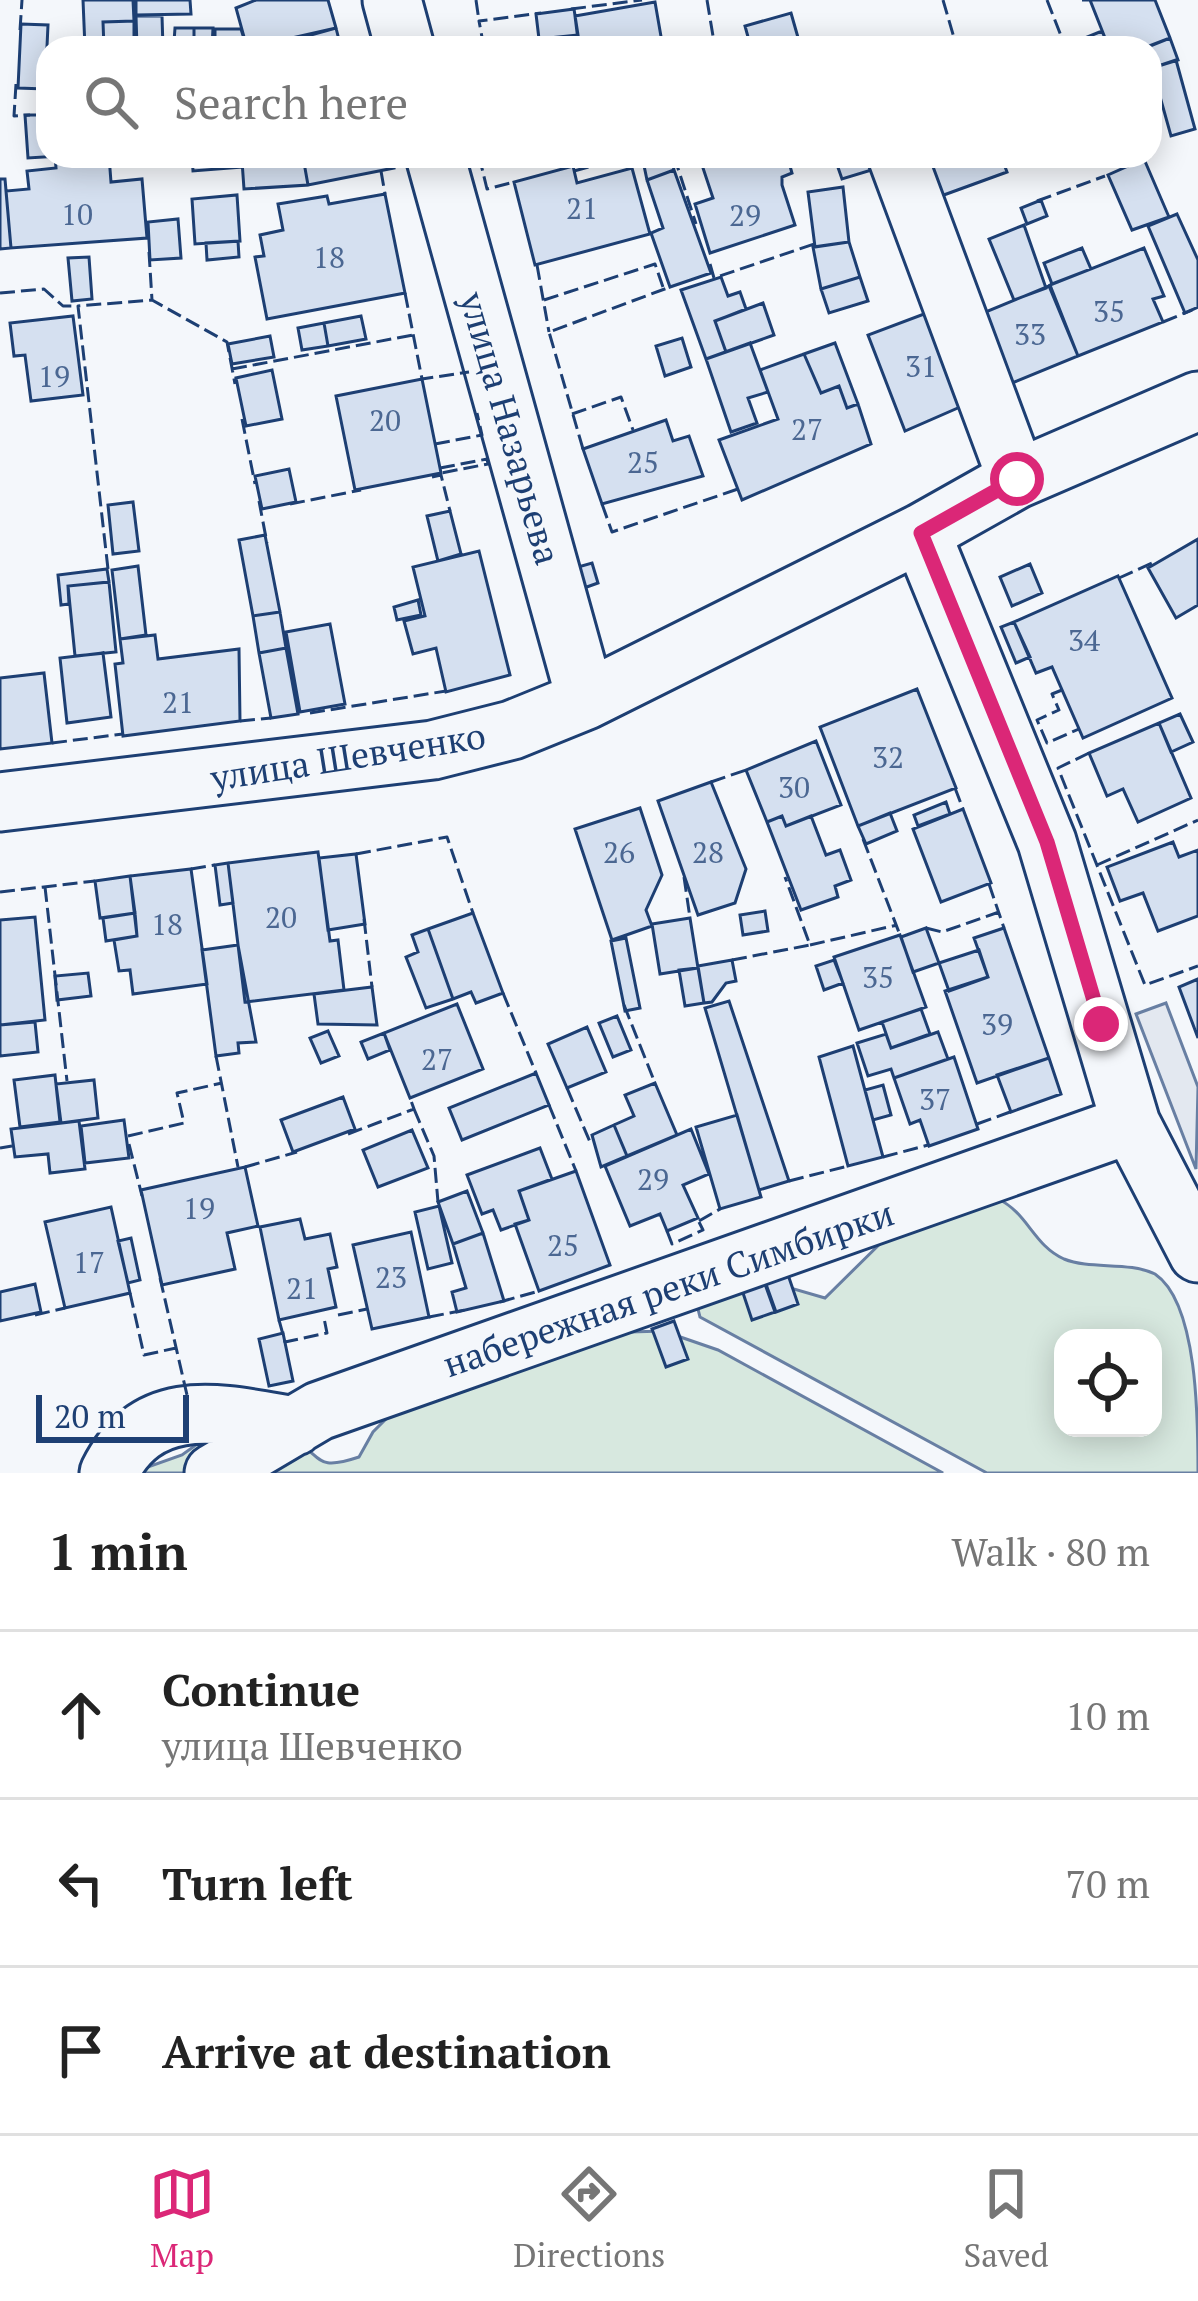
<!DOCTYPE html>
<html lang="en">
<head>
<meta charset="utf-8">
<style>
	:root { --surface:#fff; --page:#f2f2f2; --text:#222; --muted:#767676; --line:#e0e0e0; --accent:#db2777 }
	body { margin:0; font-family:"PT Serif",serif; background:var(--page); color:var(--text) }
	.controls { position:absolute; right:36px; bottom:36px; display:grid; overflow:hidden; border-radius:24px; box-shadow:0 6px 30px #0003 }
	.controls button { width:108px; height:108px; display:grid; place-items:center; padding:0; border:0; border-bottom:3px solid var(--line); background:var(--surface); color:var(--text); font:60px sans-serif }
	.scale { position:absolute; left:36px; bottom:30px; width:153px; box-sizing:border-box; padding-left:12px; border:6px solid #1d3f73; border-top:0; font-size:33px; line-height:42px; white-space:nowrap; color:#1d3f73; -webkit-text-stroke:9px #f4f7fb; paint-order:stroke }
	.stop { position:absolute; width:36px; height:36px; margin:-27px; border:9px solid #db2777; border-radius:50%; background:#fff }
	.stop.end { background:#db2777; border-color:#fff; box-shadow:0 3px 12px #0008 }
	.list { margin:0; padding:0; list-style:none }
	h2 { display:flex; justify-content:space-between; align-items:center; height:156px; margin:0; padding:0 48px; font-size:51px }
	h2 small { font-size:39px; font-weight:400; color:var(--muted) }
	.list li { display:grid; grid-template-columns:78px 1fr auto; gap:36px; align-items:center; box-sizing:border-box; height:168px; padding:0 48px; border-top:3px solid var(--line) }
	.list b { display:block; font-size:45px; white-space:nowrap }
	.list p { margin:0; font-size:39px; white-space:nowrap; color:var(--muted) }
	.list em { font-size:39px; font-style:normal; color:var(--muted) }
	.icon { flex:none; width:66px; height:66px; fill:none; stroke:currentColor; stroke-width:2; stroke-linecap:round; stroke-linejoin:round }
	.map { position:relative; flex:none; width:1198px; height:1473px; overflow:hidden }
	.search { position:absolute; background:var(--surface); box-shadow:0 6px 30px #0003; left:36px; right:36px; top:36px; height:132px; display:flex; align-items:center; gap:30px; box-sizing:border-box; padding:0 42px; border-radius:36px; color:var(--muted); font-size:45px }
	.sheet { height:660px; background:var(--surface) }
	nav { display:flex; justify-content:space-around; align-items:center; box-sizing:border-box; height:168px; border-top:3px solid var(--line); background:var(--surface); font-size:33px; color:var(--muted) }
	nav a { display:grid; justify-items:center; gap:6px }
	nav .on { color:var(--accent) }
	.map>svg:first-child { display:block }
	.green { fill:#d7e8df; stroke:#687fa3; stroke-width:3; fill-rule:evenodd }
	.parking { fill:#e3e8f0; stroke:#687fa3; stroke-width:3 }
	.building { fill:#d5e0f0; stroke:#1d3f73; stroke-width:3 }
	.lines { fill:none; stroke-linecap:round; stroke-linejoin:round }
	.minor-casing { stroke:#1d3f73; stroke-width:63 }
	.minor { stroke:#f4f7fb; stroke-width:57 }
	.fence { stroke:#1d3f73; stroke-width:3; stroke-dasharray:15 6; stroke-linecap:butt }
	.route { stroke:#db2777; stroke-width:15 }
	.labels { text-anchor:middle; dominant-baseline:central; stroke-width:9; stroke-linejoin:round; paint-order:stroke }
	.number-label { font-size:30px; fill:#4b6792 }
	.street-label { font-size:36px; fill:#1d3f73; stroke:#f4f7fb }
</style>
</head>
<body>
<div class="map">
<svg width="1198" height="1473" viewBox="0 0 1198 1473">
	<rect width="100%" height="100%" fill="#f4f7fb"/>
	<path class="green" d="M998 1199C1028 1213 1033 1245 1064 1259 1091 1270 1128 1261 1155 1274 1198 1303 1198 1420 1198 1473H987L700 1317 697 1305 756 1278 825 1298 895 1229ZM1063 1338H1153V1428H1063Z
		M663 1331 718 1350 943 1473H131L182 1455 214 1432C237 1435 269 1432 291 1440 324 1453 311 1473 359 1457L373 1432 409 1396 630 1332Z"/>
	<path class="parking" d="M1166 1003 1198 1087 1196 1169 1136 1014Z"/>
	<path class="building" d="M83 0H133L134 21 103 22 104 48H85Z
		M136 0H190L191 14 136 15Z
		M256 0H328L336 28 247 48 236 8Z
		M1082 0H1155L1170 38 1144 48H1109L1090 0Z
		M655 2 663 48H579L575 16Z
		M574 9 578 35 539 39 536 14Z
		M791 13 801 48H751L745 26Z
		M136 16H162L163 48H137Z
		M134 21V48H104L103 22Z
		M21 24 48 25 45 89 18 88Z
		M175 28H194V48H164V41L174 42Z
		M194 28H213L212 48H194Z
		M336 28 341 48H264Z
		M215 29H241L247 48H215Z
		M1102 31 1109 48H1066L1065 46Z
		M1170 38 1178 60 1152 68 1150 48H1145Z
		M1176 60 1195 129 1171 136 1152 68Z
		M25 115H48V156H60L28 158Z
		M55 156H109L111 182 142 179 147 238 11 248 6 191 29 189 27 171 56 168Z
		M142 156H192L193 163 143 166Z
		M192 156H245L246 162 242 167 193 171Z
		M392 156 394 168 308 185 303 157Z
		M642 156H671L674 170 647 180Z
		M719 156H775L777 163 788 159 792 173 782 177V185L795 225 710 253 695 204 713 198 701 162Z
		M834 156H885L888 165 842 179Z
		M949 156H1001L1007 172 941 196 928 164Z
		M303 157 308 185 244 189 242 161Z
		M1144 159 1169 217 1132 230 1108 175Z
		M573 166 577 183 632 168 650 234 535 265 514 182Z
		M674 170 711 273 670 287 651 233 663 228 647 180Z
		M0 179H5L11 248 0 249Z
		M843 187 849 242 815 247 808 192Z
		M385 194 405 293 267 319 255 257 264 256 260 235 283 230 278 204 327 196 329 204Z
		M237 195 240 241 195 244 192 199Z
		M1041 200 1047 216 1027 224 1021 208Z
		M1177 214 1198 260V307L1185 313 1148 226Z
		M178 219 181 258 150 260 148 222Z
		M1024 225 1046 288 1014 300 989 239Z
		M238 241 239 257 207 260 206 243Z
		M849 242 860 277 821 289 813 247Z
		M1082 248 1091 269 1052 284 1044 263Z
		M1144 248 1164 296 1153 299 1163 322 1078 356 1050 285Z
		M89 257 92 299 72 301 68 258Z
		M721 277 728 296 740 292 746 309 715 321 726 352 706 359 681 290Z
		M860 277 868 301 829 313 821 289Z
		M1049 286 1078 356 1012 383 983 313Z
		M763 303 774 335 726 352 715 321Z
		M940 308 976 400 905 431 868 335Z
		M73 316 83 395 31 401 25 355 14 356 10 323Z
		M361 316 366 339 328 346 324 323Z
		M324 323 328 346 302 350 298 328Z
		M270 336 274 357 232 364 228 344Z
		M682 338 691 367 665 376 656 346Z
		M750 343 768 392 748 398 757 423 731 432 706 359Z
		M835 343 858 404 847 408 839 386 821 393 804 354Z
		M804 354 821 393 839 386 847 408 858 404 871 444 742 500 719 440 778 419 760 370Z
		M272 370 282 419 246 426 236 378Z
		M422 379 441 473 355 490 336 396Z
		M666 420 673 441 689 436 703 476 602 504 583 449Z
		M289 469 296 502 262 509 255 476Z
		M133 502 139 551 113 554 108 505Z
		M450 511 461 554 438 561 427 516Z
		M265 535 280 612 253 616 239 540Z
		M1198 539V605L1176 618 1148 568Z
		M479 551 510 675 446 692 436 648 413 654 404 621 425 616 413 567Z
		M592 563 598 583 584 588 578 567Z
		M1030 564 1042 593 1012 606 1000 577Z
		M138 566 146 635 120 639 112 570Z
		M107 569 109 582 68 586 69 604 61 605 58 575Z
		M1118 576 1172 698 1083 738 1052 667 1036 673 1014 622Z
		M109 582 116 652 75 656 68 586Z
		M418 600 421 615 397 620 394 607Z
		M280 612 286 648 259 653 253 616Z
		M1014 622 1030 657 1016 663 1001 627Z
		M330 624 345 704 300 712 286 632Z
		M155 635 158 659 239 649 240 721 123 736 115 664 123 663 120 639Z
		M286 648 298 714 271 718 259 653Z
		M103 653 111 717 67 723 60 658Z
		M44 673 52 743 0 749V678Z
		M917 689 956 788 858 826 820 727Z
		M1180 714 1193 742 1171 752 1159 723Z
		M1159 723 1191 798 1138 822 1123 789 1107 796 1089 753Z
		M816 741 841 805 786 826 782 816 767 822 746 770Z
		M711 782 746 869 735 903 698 915 658 801Z
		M946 802 950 814 918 826 914 815Z
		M640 808 662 875 646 910 652 926 612 940 575 829Z
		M963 809 991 883 941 902 913 829Z
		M890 813 897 831 866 844 858 826Z
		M782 816 786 826 811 816 826 855 840 850 851 880 835 886 838 897 801 910 767 822Z
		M1173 842 1179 857 1198 850V916L1158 931 1143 893 1120 901 1107 867Z
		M318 852 330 941 338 940 344 990 245 1002 228 863Z
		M356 854 365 924 328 930 319 858Z
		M228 863 233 903 220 905 215 865Z
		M191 869 207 984 133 994 130 970 119 971 114 940 137 936 130 876Z
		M130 876 135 913 100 918 95 881Z
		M765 911 768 931 743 935 740 915Z
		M135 913 137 936 106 941 103 918Z
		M473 913 503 993 476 1003 471 992 453 999 428 929Z
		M35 917 45 1020 0 1025V920Z
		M690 918 698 968 660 974 652 924Z
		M926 928 939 963 913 972 901 937Z
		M1004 928 1049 1058 977 1083 945 991 988 977 974 938Z
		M428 929 453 999 426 1008 406 957 418 952 412 935Z
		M900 935 926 1007 859 1030 834 957Z
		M626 938 640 1008 625 1011 611 941Z
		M238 945 256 1042 238 1043 239 1053 216 1056 202 950Z
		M979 950 988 977 949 991 939 963Z
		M732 960 736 981 726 983 712 1002 704 1003 698 966Z
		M834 960 843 983 824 990 816 966Z
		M698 968 704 1003 685 1006 679 970Z
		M88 973 91 996 57 1000 55 976Z
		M1198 979V1038L1179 987Z
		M372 987 377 1025 318 1024 314 994Z
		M729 1001 789 1181 759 1190 705 1008Z
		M457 1004 483 1069 410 1098 384 1033Z
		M921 1009 930 1034 891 1048 882 1022Z
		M617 1016 631 1050 613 1057 599 1023Z
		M35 1022 38 1052 0 1056V1025Z
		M587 1027 606 1072 567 1088 548 1044Z
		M328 1031 339 1056 321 1063 310 1038Z
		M938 1032 948 1059 894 1078 891 1069 868 1076 857 1043 886 1034 891 1048Z
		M384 1033 390 1050 368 1059 361 1042Z
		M853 1046 883 1157 848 1166 819 1057Z
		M954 1057 978 1129 929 1146 920 1120 910 1124 894 1078Z
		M1049 1058 1061 1094 1011 1112 997 1075Z
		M536 1073 549 1105 462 1140 449 1108Z
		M55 1075 60 1122 20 1127 14 1080Z
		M94 1080 98 1118 61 1123 56 1084Z
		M655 1083 677 1135 627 1156 614 1125 634 1116 625 1095Z
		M883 1085 891 1115 873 1120 865 1090Z
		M343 1097 355 1129 293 1152 281 1120Z
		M737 1115 761 1197 720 1209 696 1127Z
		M124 1120 129 1158 85 1163 81 1126Z
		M79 1121 85 1169 50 1173 48 1154 15 1157 11 1129Z
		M614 1125 627 1156 601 1167 592 1135Z
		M691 1129 709 1174 683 1185 698 1218 667 1231 660 1214 630 1226 605 1166Z
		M412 1130 428 1168 378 1187 363 1150Z
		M540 1148 552 1179 519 1191 529 1220 501 1230 493 1210 482 1214 467 1175Z
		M245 1167 258 1226 227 1233 235 1269 162 1285 141 1190Z
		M576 1171 610 1265 539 1291 515 1224 529 1220 519 1191Z
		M467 1191 483 1233 453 1244 438 1202Z
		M439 1206 452 1263 428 1269 415 1212Z
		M111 1207 130 1293 65 1308 45 1222Z
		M300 1219 305 1239 330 1234 337 1267 328 1269 336 1307 279 1320 260 1227Z
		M411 1232 429 1317 372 1329 353 1245Z
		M483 1233 504 1301 457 1312 452 1292 466 1288 453 1244Z
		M131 1238 140 1280 128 1283 118 1241Z
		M785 1266 798 1304 776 1312 762 1273Z
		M761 1273 775 1312 752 1320 739 1281Z
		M35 1284 41 1312 0 1321V1292Z
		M674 1321 688 1359 666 1367 652 1329Z
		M283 1333 293 1381 269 1386 259 1339Z"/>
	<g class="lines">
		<g class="minor-casing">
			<path id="minor" d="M392 0 405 48
				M435 156 586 700
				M897 156 1017 479
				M921 533 1047 842 1131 1124 1198 1253
				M0 802 433 750 512 730 586 700 921 533 1017 479 1198 401
				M109 1473C149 1393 222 1414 295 1426
				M214 1473 319 1411 1131 1124"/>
		</g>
		<use href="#minor" class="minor"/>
		<path class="fence" d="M476 0 479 21
			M707 0 715 48
			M943 0 957 48
			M1047 0 1065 46
			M571 9 642 0
			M20 30 22 0
			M484 48 479 21 541 13
			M508 48 567 40 568 48
			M16 84 14 116 30 115
			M479 156 487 189 514 182
			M674 156 696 224
			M381 171 385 194
			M574 171 629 156
			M1037 201 1105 176
			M149 252 152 300
			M710 264 714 278 814 244
			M537 265 549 332
			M0 293 44 289 63 306H78
			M405 293 422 379 469 372
			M544 300 655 264 664 290
			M1163 322 1192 310
			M232 369 413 335
			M572 414 621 397 633 430
			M242 419 255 484
			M435 444 482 435 477 413
			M583 449 549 332 670 287
			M440 468 487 459 488 464 441 473
			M432 477 441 475 450 511
			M259 501 267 543
			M290 504 361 490
			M602 504 612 532 738 489
			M108 569 78 306 152 300 227 342 235 384
			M1119 578 1152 563
			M1062 690 1052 694 1059 710 1037 720 1047 743 1079 729
			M310 713 446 691
			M240 721 271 718
			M52 743 123 734
			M1089 753 1058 768 1145 985 1198 966
			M711 782 746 770
			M955 788 963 809
			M863 839 900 935
			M356 854 447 837 473 913
			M1097 865 1198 820
			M191 869 215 865
			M684 877 690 918
			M989 884 1004 928
			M45 887 67 1081
			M0 892 95 881
			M364 919 372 987
			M926 928 942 932 999 912
			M810 945 897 925
			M732 960 810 945 785 877
			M503 993 536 1073
			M624 1005 655 1083
			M216 1056 238 1167
			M567 1088 590 1142
			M549 1105 576 1171
			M414 1109 434 1156 438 1202
			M977 1124 1010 1112
			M348 1134 414 1109 410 1098
			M128 1136 184 1123 177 1093 222 1083
			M129 1144 142 1196
			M0 1148 12 1146
			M883 1157 928 1145
			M245 1167 297 1152
			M789 1181 848 1166
			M699 1221 720 1209
			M667 1231 672 1244 703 1230 699 1222
			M160 1278 187 1395
			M130 1293 144 1355 176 1348
			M500 1302 539 1291
			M35 1315 65 1308
			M338 1315 367 1309
			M429 1317 465 1310
			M279 1320 285 1342 327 1333 324 1318"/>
	</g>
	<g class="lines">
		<path class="route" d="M1017 479 921 533 1047 842 1101 1024"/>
	</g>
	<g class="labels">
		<g class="number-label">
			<text x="582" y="208">21</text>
			<text x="77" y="214">10</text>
			<text x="745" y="215">29</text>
			<text x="329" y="257">18</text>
			<text x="1109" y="311">35</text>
			<text x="1030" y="334">33</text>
			<text x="921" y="366">31</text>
			<text x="54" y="376">19</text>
			<text x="385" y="420">20</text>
			<text x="807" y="429">27</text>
			<text x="643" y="462">25</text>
			<text x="1084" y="640">34</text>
			<text x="178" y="702">21</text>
			<text x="888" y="757">32</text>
			<text x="794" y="787">30</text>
			<text x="619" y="852">26</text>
			<text x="708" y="852">28</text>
			<text x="281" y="917">20</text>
			<text x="167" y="924">18</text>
			<text x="878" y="977">35</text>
			<text x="997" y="1024">39</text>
			<text x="437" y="1059">27</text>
			<text x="935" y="1099">37</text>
			<text x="653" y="1179">29</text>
			<text x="199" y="1208">19</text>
			<text x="563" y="1245">25</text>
			<text x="89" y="1262">17</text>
			<text x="391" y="1277">23</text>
			<text x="302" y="1288">21</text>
		</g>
		<g class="street-label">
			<text transform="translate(511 428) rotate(74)">улица Назарьева</text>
			<text transform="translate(348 756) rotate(-9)">улица Шевченко</text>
			<text transform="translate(668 1288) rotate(-19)">набережная реки Симбирки</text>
		</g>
	</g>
</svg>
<div class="controls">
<button><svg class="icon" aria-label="locate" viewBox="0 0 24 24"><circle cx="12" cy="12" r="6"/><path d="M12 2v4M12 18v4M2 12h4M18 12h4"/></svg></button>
</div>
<div class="scale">20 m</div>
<div class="stop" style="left:1017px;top:479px"></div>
<div class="stop end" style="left:1101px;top:1024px"></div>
<div class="search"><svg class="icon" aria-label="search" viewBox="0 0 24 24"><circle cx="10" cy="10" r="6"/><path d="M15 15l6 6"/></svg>Search here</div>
</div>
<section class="sheet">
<h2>1 min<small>Walk · 80 m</small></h2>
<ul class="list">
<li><svg class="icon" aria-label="ahead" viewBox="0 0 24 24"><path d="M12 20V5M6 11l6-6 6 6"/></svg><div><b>Continue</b><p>улица Шевченко</p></div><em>10 m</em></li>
<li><svg class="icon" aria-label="left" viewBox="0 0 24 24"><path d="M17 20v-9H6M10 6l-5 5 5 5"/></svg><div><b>Turn left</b></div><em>70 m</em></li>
<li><svg class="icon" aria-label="arrive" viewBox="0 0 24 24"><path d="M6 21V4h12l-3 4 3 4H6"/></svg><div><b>Arrive at destination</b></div></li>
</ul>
</section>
<nav>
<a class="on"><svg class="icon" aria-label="map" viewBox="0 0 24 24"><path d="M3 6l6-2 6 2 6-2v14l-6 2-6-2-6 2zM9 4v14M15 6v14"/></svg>Map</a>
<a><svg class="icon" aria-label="directions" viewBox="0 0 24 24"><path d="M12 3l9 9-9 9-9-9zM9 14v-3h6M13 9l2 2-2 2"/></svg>Directions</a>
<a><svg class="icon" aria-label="saved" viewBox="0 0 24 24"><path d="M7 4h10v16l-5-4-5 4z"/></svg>Saved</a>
</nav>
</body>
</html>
